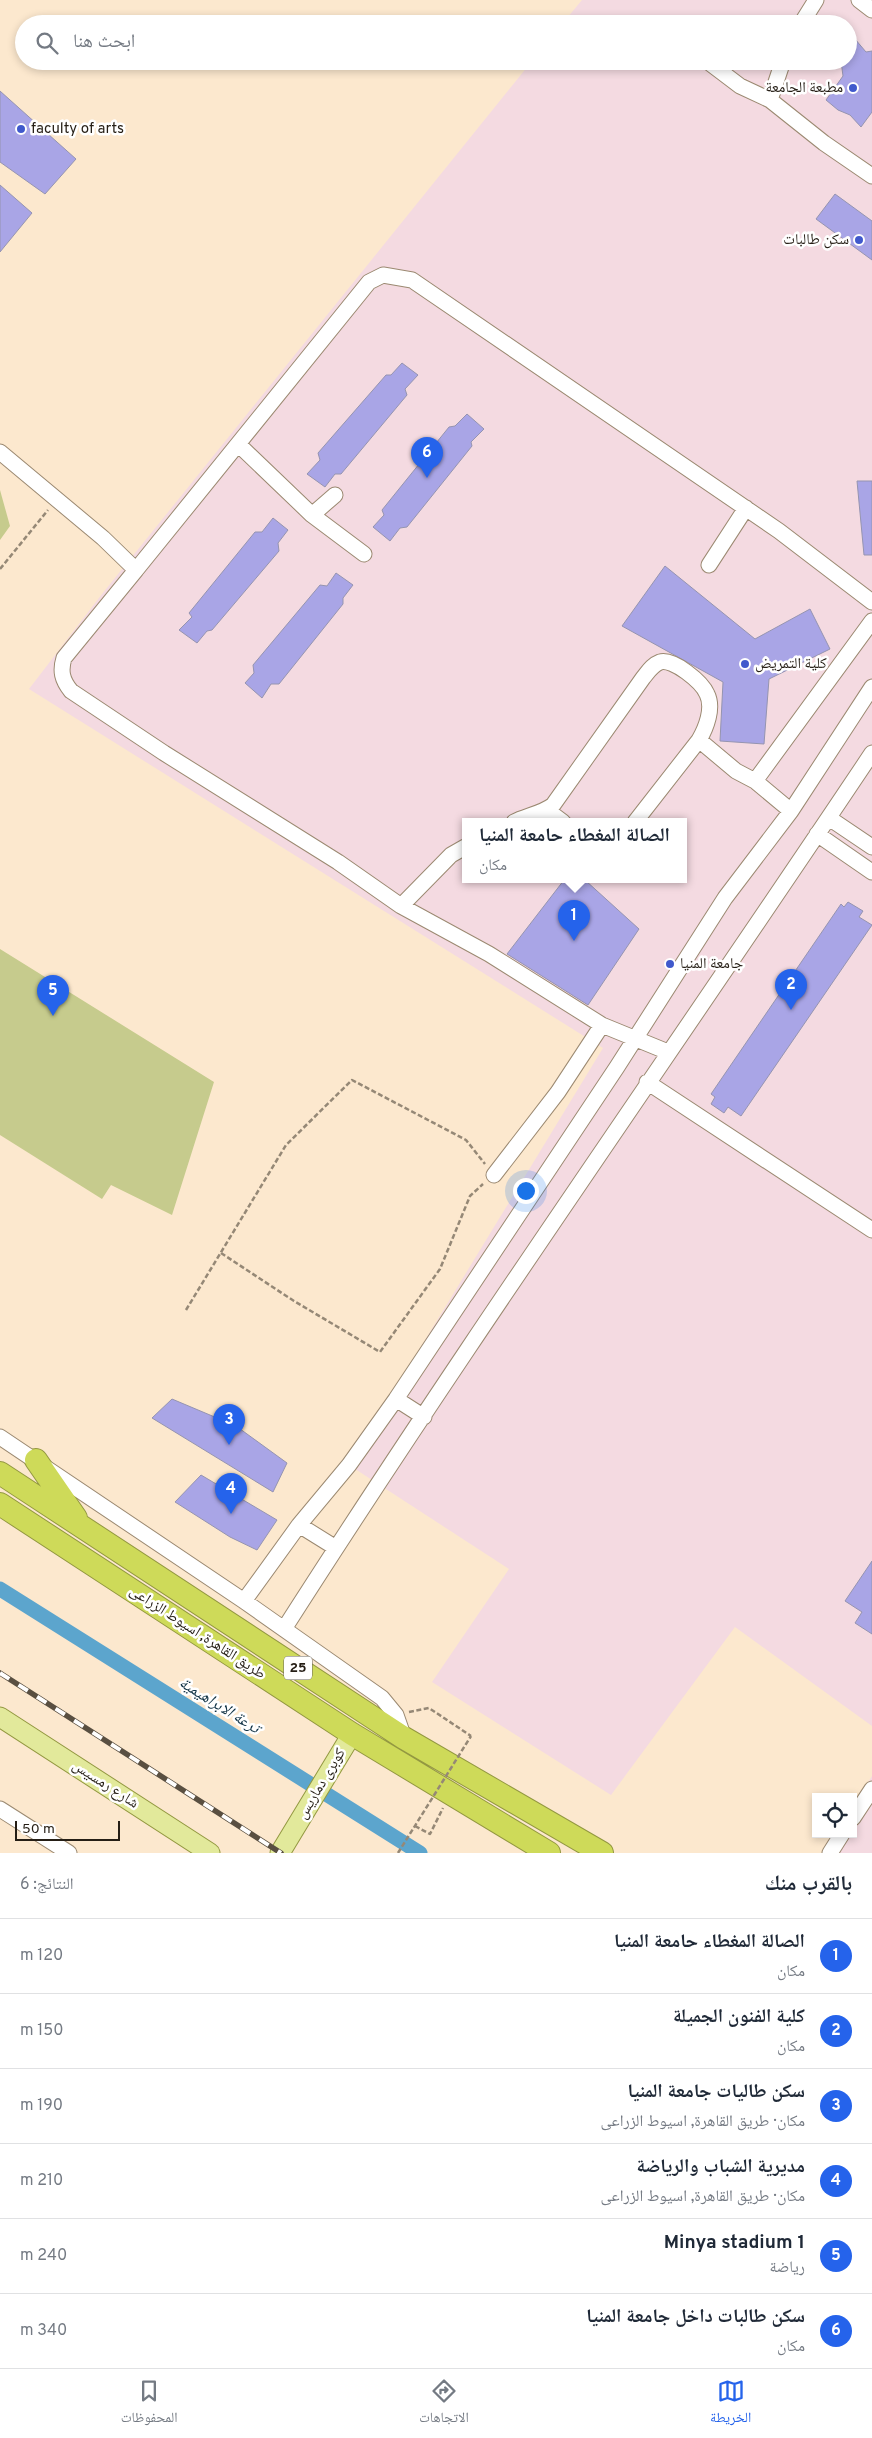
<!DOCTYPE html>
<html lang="ar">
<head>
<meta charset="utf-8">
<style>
	:root { --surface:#fff; --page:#f2f2f3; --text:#1f2937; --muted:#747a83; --line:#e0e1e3; --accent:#2563eb }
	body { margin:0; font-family:Overpass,"Noto Naskh Arabic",sans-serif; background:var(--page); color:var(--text); direction:rtl }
	.controls { position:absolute; right:15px; bottom:15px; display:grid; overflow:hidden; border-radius:0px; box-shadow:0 2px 8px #0003 }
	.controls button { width:45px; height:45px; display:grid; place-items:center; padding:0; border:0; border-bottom:1px solid var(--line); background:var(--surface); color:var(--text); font:25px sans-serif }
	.scale { position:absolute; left:15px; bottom:12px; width:105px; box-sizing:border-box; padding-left:5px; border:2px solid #251e15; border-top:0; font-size:14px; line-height:18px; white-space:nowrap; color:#251e15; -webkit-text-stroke:4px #fff; paint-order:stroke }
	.you { position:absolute; left:525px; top:1190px; width:18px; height:18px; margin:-12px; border:4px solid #fff; border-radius:50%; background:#1a73e8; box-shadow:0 0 0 8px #1a73e833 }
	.badge { display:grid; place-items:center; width:32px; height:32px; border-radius:50%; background:var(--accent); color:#fff; font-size:16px; font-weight:700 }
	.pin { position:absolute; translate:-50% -41px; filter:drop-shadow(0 1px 2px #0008) }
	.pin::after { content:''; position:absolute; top:26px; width:18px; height:15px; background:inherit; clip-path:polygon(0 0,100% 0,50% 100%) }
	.popup { position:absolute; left:462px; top:818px; width:225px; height:65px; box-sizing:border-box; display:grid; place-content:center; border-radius:0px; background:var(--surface); filter:drop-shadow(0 1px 4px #0005); font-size:16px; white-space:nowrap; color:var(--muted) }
	.popup b { font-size:19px; color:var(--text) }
	.popup::after { content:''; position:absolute; left:50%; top:100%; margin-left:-10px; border:10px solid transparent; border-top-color:var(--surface) }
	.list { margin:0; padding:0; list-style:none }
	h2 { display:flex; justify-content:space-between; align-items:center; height:65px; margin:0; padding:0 20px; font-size:21px }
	h2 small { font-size:16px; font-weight:400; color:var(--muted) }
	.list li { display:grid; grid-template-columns:32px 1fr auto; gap:15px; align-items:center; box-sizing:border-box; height:75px; padding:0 20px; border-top:1px solid var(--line) }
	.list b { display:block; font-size:19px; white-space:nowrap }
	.list p { margin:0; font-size:16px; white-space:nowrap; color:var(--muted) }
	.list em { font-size:16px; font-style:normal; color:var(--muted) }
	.icon { flex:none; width:28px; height:28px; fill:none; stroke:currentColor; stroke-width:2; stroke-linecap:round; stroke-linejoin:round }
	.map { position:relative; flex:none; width:872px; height:1853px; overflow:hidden; direction:ltr }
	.search { position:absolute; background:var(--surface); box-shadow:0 2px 8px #0003; left:15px; right:15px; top:15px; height:55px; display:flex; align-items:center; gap:12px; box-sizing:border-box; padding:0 18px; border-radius:28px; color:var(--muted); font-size:19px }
	.sheet { height:515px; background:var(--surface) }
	nav { display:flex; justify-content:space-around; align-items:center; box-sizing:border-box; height:70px; border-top:1px solid var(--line); background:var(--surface); font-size:14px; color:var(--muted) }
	nav a { display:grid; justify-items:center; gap:2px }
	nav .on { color:var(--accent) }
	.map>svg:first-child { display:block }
	.education { fill:#f4dae1; fill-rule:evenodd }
	.green { fill:#c6cb8d }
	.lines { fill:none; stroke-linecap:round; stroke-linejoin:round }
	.canal { stroke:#5ca5cd; stroke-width:15 }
	.building { fill:#a9a5e6; stroke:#9594b0 }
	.minor-casing { stroke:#9b8971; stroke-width:17 }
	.major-casing { stroke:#939841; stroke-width:21 }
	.highway-casing { stroke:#939841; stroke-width:24 }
	.path { stroke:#958876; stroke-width:2.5; stroke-dasharray:5 2.5; stroke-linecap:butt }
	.minor { stroke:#fff; stroke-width:15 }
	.major { stroke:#e2e99b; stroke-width:19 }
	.highway { stroke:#ceda59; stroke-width:22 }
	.rail-casing { stroke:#594f41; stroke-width:5.5 }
	.rail { stroke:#fff; stroke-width:4; stroke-dasharray:11; stroke-linecap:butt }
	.path-bridge { stroke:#958876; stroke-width:2.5; stroke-dasharray:5 2.5; stroke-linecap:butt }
	.poi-dot { fill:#4059cc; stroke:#fff; stroke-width:2 }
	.labels { text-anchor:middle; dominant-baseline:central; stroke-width:5; stroke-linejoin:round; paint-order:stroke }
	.shield { fill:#fff; stroke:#66625b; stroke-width:1 }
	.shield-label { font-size:14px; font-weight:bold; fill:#251e15 }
	.poi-label { font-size:15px; fill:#251e15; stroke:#fff; text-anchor:start }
	.street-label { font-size:15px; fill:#251e15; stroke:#fff }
	.water-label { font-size:16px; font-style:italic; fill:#113244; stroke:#fff }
</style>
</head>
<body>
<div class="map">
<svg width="872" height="1853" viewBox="0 0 872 1853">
	<rect width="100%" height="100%" fill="#fce8ce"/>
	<path class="education" d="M582 0H872V1726L735 1627 611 1795 432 1682 509 1569 349 1465 603 1048 29 689 102 594 532 61H848V24H562ZM465 822H683V880H465Z
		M872 1776V1853H822L834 1834H853V1805Z"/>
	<path class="green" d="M0 490 10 526 0 540Z
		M0 949 214 1082 172 1215 111 1185 102 1199 0 1135Z"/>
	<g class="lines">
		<path class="canal" d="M0 1589 420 1853"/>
	</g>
	<path class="building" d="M855 39 866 52 872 51V112L861 127 850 115 838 110 826 100 843 76 841 61H848V50Z
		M0 91 76 159 45 194 0 162Z
		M0 185 32 213 0 252Z
		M835 194 872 221V260L816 219Z
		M402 363 418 375 405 389 407 395 341 474H335L325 487 307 474 320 460 318 453 386 375H391Z
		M467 414 484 429 471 442 472 446 407 527 400 528 390 541 373 527 384 515 382 510 449 427 455 426Z
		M857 481H872V555H864Z
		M273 518 288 530 278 543 279 551 212 630 207 631 197 643 179 630 192 617 189 613 255 532H262Z
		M665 566 755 639 810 609 830 649 769 679 764 744 720 741 723 682 622 626Z
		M336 573 353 585 343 598V604L279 684H271L262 698 245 683 254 673 253 665 320 585 327 586Z
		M564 880H585L639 929 588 1005 507 954Z
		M848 902 863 911 859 917 872 925 741 1116 728 1107 724 1113 711 1104 715 1097 711 1094 841 904 844 907Z
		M172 1399 236 1426 287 1463 273 1492 152 1418Z
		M201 1475 277 1520 257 1550 230 1537 175 1502Z
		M872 1561V1634L855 1623 862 1612 845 1601Z"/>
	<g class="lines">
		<g class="minor-casing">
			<path id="minor" d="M859 0 872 10
				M801 24 816 0
				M707 61 740 86 770 100 824 143 872 176
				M770 100 783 61
				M238 444 312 515 364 554
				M0 452 103 538 136 570 369 282 383 275 412 280 779 531 872 602
				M312 515 335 495
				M709 565 746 508
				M136 570 64 658C60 671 62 680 71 691L164 753 338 862 401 906 489 954 602 1025 668 1052
				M755 781 872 621
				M547 810 563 822
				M829 818 872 847
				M514 822C526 816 543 813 553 805L643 678C648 672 652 665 660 662 673 658 702 682 707 694 714 708 706 728 699 740L736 771 755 781 791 811
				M635 822 699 740
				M817 834 872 872
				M401 906 451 855 465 847
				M647 1082 872 1230
				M494 1175 558 1092 602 1025
				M396 1399 424 1417
				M0 1437 244 1601 382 1698 396 1715 404 1738
				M299 1525 336 1548
				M244 1601 299 1525 349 1465 396 1399 617 1067 725 898 791 811 872 687
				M284 1629C473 1333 677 1045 872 753
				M0 1809 69 1853
				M853 1818 872 1789
				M830 1853 842 1834"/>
		</g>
		<g class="major-casing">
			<path id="major" d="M0 1717 210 1853
				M280 1853 352 1734"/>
		</g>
		<g class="highway-casing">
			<path id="highway" d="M36 1460 76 1518
				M0 1473 404 1738 602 1853
				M0 1504 352 1734 549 1853"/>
		</g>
		<path class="path" d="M0 569 48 510
			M221 1253 294 1301 380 1352 440 1269 470 1196 483 1184
			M186 1310 286 1145 352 1080 466 1140 485 1164
			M409 1712 429 1708 471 1736
			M415 1826 430 1834 443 1808"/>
		<use href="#minor" class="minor"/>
		<use href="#major" class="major"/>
		<use href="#highway" class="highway"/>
		<g class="rail-casing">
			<path id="rail" d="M0 1673 281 1853"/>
		</g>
		<use href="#rail" class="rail"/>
		<path class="path-bridge" d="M398 1853 471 1736"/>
	</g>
	<g class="poi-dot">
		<circle cx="853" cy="88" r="5"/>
		<circle cx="21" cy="129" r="5"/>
		<circle cx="859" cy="240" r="5"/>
		<circle cx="745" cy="664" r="5"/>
		<circle cx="670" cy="964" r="5"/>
	</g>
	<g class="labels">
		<rect class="shield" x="284" y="1656.5" width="28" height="23" rx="4"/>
		<g class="shield-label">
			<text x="298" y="1668">25</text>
		</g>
		<g class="poi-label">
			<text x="843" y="88" text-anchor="end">مطبعة الجامعة</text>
			<text x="31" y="129">faculty of arts</text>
			<text x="849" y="240" text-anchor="end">سكن طالبات</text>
			<text x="755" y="664">كلية التمريض</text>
			<text x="680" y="964">جامعة المنيا</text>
		</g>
		<g class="street-label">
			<text transform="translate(197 1633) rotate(33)">طريق القاهرة, اسيوط الزراعى</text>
			<text transform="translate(322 1784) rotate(-59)">كوبرى دماريس</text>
			<text transform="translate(105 1785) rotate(33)">شارع رمسيس</text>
		</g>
		<g class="water-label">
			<text transform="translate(219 1706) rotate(32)">ترعة الابراهيمية</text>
		</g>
	</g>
</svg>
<div class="controls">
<button><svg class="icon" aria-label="locate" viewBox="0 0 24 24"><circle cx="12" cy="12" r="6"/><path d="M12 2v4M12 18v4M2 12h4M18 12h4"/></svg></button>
</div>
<div class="scale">50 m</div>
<div class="you"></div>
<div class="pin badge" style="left:574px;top:941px">1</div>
<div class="popup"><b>الصالة المغطاء حامعة المنيا</b>مكان</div>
<div class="pin badge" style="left:791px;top:1010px">2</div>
<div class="pin badge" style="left:229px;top:1445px">3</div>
<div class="pin badge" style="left:231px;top:1514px">4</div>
<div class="pin badge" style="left:53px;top:1016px">5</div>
<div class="pin badge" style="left:427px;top:478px">6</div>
<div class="search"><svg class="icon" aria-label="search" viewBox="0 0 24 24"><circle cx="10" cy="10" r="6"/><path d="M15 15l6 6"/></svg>ابحث هنا</div>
</div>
<section class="sheet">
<h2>بالقرب منك<small>النتائج: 6</small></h2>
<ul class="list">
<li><span class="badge">1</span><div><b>الصالة المغطاء حامعة المنيا</b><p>مكان</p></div><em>120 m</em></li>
<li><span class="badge">2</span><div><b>كلية الفنون الجميلة</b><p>مكان</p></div><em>150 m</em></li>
<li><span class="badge">3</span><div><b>سكن طاليات جامعة المنيا</b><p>مكان · طريق القاهرة, اسيوط الزراعى</p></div><em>190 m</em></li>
<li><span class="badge">4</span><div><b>مديرية الشباب والرياضة</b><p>مكان · طريق القاهرة, اسيوط الزراعى</p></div><em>210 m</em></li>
<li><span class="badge">5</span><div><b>Minya stadium 1</b><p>رياضة</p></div><em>240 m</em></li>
<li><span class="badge">6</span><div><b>سكن طالبات داخل جامعة المنيا</b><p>مكان</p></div><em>340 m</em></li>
</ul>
</section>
<nav>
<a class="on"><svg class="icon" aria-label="map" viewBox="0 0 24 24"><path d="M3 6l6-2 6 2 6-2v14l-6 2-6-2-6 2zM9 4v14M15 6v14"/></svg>الخريطة</a>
<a><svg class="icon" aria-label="directions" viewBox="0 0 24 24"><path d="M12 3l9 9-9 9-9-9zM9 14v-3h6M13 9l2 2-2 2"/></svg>الاتجاهات</a>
<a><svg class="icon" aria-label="saved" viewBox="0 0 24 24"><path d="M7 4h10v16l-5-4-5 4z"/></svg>المحفوظات</a>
</nav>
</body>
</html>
